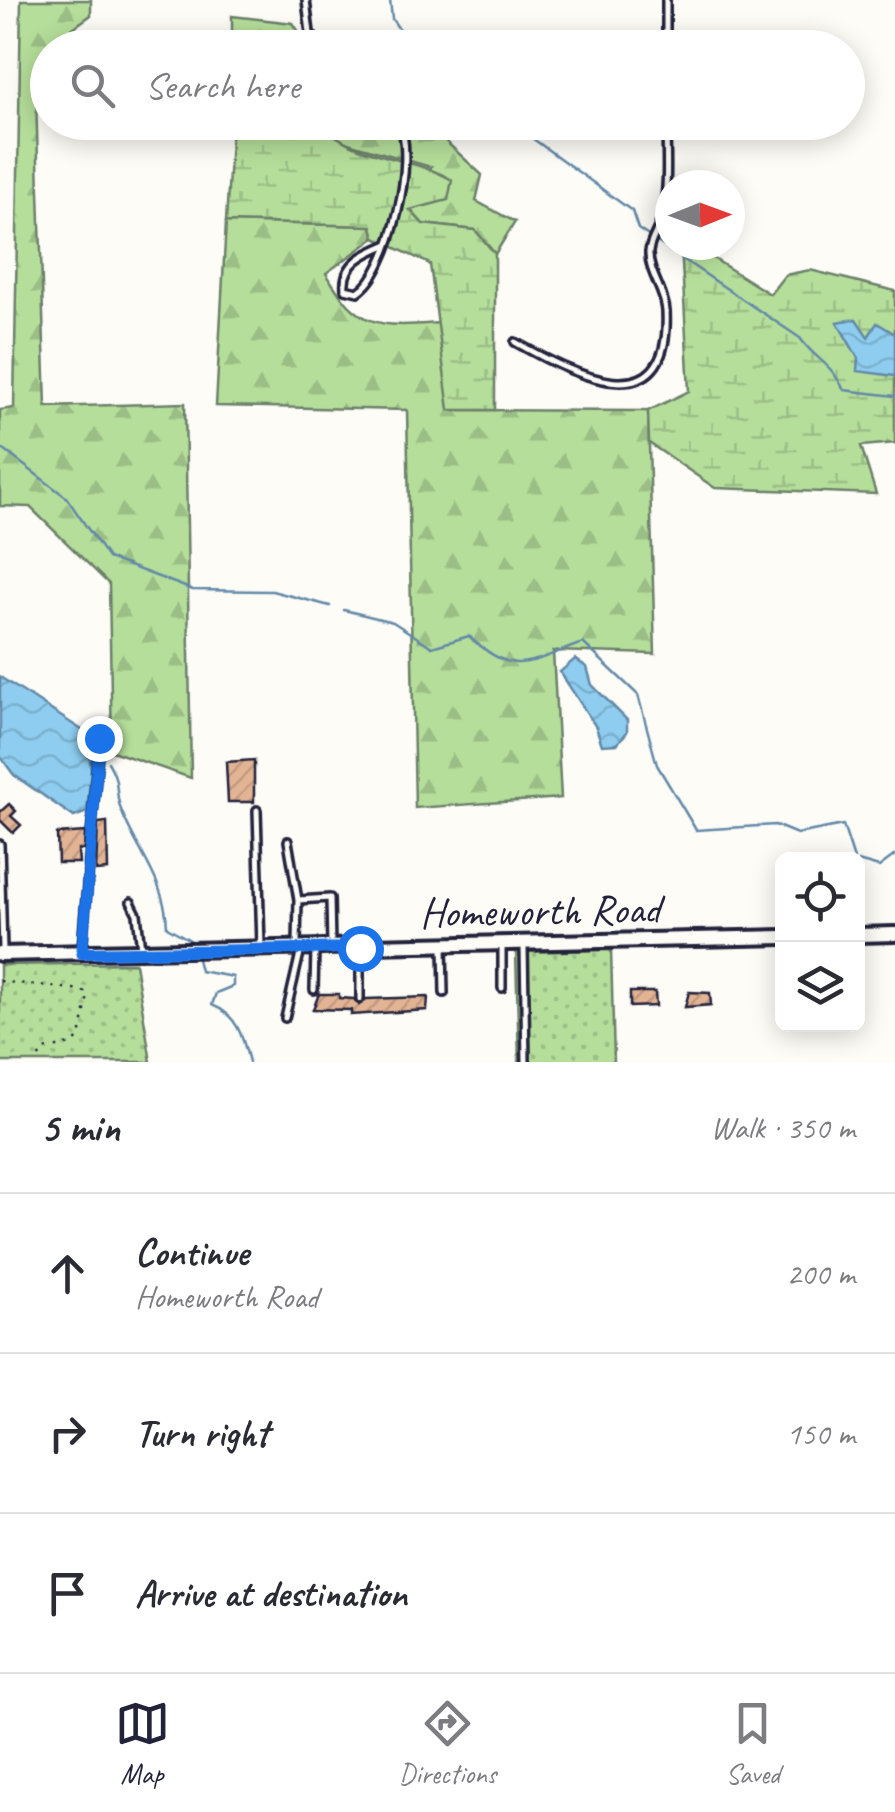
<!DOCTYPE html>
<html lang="en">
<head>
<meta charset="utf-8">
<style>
	:root { --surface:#fff; --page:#f2f2f3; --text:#2b2b33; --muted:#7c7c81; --line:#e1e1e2; --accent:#22223b }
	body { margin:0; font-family:Caveat,sans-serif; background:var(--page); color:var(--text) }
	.controls { position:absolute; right:30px; bottom:30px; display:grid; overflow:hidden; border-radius:15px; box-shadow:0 5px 25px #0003 }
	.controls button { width:90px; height:90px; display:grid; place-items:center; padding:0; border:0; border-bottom:2px solid var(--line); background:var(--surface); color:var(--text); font:50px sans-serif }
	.compass { position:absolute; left:655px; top:170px; width:90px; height:90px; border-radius:50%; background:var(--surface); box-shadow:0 5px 25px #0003; rotate:89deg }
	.stop { position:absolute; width:30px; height:30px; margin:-22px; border:8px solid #1a73e8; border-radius:50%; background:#fff }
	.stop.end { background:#1a73e8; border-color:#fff; box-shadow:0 2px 10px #0008 }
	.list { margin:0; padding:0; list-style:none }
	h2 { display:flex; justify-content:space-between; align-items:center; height:130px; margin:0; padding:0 40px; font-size:42px }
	h2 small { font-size:32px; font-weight:400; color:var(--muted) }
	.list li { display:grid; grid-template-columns:65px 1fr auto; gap:30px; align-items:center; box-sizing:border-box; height:160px; padding:0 40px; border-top:2px solid var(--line) }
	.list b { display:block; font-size:38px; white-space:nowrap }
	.list p { margin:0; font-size:32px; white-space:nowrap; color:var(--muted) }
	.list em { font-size:32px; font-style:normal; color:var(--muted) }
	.icon { flex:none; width:55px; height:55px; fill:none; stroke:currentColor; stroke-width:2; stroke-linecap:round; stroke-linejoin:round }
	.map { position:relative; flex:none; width:895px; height:1062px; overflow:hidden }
	.search { position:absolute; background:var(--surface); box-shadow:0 5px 25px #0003; left:30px; right:30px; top:30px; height:110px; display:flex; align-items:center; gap:25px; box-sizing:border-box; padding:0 35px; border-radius:55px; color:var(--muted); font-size:38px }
	.sheet { height:610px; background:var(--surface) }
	nav { display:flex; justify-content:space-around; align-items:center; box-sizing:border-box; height:140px; border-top:2px solid var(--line); background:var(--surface); font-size:28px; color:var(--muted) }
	nav a { display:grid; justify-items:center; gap:5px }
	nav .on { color:var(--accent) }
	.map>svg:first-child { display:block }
	.grass { fill:url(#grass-dots); stroke:#6c806a; stroke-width:2.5 }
	.forest { fill:url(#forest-firs); stroke:#6c806a; stroke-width:2.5 }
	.wetland { fill:url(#wetland-marsh); stroke:#6c806a; stroke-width:2.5 }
	.water { fill:url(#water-waves); stroke:#6389a7; stroke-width:2.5 }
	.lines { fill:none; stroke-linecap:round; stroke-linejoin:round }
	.stream { stroke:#6389a7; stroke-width:2.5 }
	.building { fill:url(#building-hatch); stroke:#22223b; stroke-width:2.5 }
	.service-casing { stroke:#22223b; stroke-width:12 }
	.tertiary-casing { stroke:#22223b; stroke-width:20 }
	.path { stroke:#22223b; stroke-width:2.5; stroke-dasharray:2.5 8; stroke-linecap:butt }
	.service { stroke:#fdfcf7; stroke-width:5 }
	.tertiary { stroke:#fdfcf7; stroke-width:12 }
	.route { stroke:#1a73e8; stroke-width:12 }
	.labels { text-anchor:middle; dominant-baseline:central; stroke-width:9; stroke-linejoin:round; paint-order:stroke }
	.street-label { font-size:42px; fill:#22223b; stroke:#fdfcf7 }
</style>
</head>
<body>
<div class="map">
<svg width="895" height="1062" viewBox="0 0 895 1062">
	<defs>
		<pattern id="grass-dots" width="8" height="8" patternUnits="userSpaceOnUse" patternTransform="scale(2.5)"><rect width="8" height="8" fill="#b5de9a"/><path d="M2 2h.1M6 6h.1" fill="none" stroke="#9bbe86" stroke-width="1.8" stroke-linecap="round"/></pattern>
		<pattern id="forest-firs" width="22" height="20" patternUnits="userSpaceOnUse" patternTransform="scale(2.5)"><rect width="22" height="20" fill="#b5de9a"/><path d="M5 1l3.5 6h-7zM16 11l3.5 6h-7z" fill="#9bbe86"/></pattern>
		<pattern id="wetland-marsh" width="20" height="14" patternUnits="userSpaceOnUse" patternTransform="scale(2.5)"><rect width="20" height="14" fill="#b5de9a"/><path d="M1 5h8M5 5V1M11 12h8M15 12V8" fill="none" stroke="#9bbe86"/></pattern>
		<pattern id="water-waves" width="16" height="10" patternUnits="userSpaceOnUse" patternTransform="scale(2.5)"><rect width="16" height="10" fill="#8ecdef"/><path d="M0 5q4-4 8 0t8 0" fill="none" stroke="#7ab0ce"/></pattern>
		<pattern id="building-hatch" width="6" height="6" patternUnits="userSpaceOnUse" patternTransform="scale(2.5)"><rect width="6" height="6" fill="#e3b494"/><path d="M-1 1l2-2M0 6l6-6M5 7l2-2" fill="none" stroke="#c29a80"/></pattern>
	</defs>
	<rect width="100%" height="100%" fill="#fdfcf7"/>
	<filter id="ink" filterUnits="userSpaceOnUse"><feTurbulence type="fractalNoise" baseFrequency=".01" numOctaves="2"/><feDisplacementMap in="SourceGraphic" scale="20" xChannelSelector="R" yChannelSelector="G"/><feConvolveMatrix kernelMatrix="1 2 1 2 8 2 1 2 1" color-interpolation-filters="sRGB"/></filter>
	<g filter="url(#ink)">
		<path class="grass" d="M611 950 614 1062H519L516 952Z
			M135 963 151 1062H0V965Z"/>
		<path class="forest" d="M21 0H91V15L66 33 68 47 48 48 47 91 36 99 46 407 185 403 191 778 112 751 109 584 30 507 0 506V410L14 408Z
			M232 16 293 23 309 47H232Z
			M322 123H426L482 175 476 201 515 222 495 254 475 230 423 224 410 209 431 167 334 139Z
			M226 222 372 226 375 238 326 273C359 330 380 327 441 323L450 410 648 411 655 654 553 651 561 798 415 808 407 410 216 406Z"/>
		<path class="wetland" d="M232 123H322C349 158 413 156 452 180L448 200 410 210 423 224 475 230 495 254V410H449L430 264 375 238 372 226 226 222Z
			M681 245H692L770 294 785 275 810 270 895 291V443L861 446 876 494 715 488 649 443 648 411 689 391Z"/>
		<path class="water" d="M856 319 868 337 877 323 895 334V376L857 371 858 358 837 322Z
			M575 659 587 667 592 685 627 720V732L617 744 602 745 596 727 560 672Z
			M0 677 85 732 91 768 87 812 74 817 14 775 0 756Z"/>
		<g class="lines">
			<path class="stream" d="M390 0 392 19 412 48
				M510 122 632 211 638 229 800 338C817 362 828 359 844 390L895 396
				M0 447 66 497 108 558 193 590 272 591 330 606
				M344 610 393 622 432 647 469 636C515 680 529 661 583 643L638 695 657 765 696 830 775 825 797 834 843 825 854 859
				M108 762C121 784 114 788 120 807 135 849 166 881 167 927L190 940
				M858 861 879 867 895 855
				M197 959 200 971 233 977V986L216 993 212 1005C238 1015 243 1038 249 1062"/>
		</g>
		<path class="building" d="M254 760V802H228L226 762Z
			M9 804 16 811 11 816 21 825 13 833 0 820V812Z
			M107 822 108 870 96 871 98 823Z
			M85 832 84 850H78L79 863H58L57 834Z
			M630 992H655L656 1006 630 1007Z
			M689 992 710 993 711 1005 685 1007Z
			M319 994H339V998L354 999 359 1005 366 999 428 997 427 1010 351 1015V1010L313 1009Z"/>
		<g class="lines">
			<g class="service-casing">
				<path id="service" d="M306 0 310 33 323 48
					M666 0V48
					M388 244C366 253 342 263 345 289L358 292C391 272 417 157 399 122
					M515 342C570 373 672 427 666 311 665 292 648 272 649 252 650 240 660 228 662 216 669 186 666 153 666 122
					M257 810 261 947
					M288 841 298 900
					M0 844 3 950
					M131 902 137 914 141 949
					M297 944 298 900 330 898 331 946
					M443 946 444 993
					M524 947 526 1062
					M360 948V999
					M82 949 99 738
					M502 988V944
					M314 990 315 949
					M285 1018 301 949"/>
			</g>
			<g class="tertiary-casing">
				<path id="tertiary" d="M858 935 895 934
					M0 954 782 937"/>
			</g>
			<path class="path" d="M0 981 82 990 88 995 80 1037 71 1044 44 1050 35 1062"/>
			<use href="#service" class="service"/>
			<use href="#tertiary" class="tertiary"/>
		</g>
	</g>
	<g class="lines" filter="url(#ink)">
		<path class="route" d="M99 738 82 953 360 948"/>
	</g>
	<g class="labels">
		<g class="street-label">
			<text transform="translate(540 911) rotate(-1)">Homeworth Road</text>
		</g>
	</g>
</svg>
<div class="controls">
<button><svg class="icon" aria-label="locate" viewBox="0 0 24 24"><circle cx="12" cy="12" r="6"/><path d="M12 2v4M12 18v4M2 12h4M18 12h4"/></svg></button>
<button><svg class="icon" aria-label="layers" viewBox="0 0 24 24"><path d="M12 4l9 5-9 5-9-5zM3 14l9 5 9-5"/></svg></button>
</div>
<svg class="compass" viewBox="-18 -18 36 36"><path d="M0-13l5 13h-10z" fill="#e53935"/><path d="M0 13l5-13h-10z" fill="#7c7c81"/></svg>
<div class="stop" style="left:360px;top:948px"></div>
<div class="stop end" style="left:99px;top:738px"></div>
<div class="search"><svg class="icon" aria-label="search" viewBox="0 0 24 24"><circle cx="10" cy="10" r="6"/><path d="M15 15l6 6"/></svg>Search here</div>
</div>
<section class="sheet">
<h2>5 min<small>Walk · 350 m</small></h2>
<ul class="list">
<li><svg class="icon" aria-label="ahead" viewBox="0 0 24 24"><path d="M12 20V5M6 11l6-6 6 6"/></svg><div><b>Continue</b><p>Homeworth Road</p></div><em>200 m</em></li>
<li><svg class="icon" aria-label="right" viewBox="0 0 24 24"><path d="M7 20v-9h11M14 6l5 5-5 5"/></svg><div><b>Turn right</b></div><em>150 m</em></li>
<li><svg class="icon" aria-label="arrive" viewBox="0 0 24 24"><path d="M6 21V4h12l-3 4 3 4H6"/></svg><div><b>Arrive at destination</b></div></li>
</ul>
</section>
<nav>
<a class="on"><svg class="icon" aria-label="map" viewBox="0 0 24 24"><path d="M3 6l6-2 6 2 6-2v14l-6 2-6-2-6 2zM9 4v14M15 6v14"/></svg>Map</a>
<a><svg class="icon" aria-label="directions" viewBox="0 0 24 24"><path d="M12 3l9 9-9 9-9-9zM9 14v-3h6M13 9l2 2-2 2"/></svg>Directions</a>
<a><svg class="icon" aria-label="saved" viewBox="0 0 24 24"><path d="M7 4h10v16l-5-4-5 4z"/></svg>Saved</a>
</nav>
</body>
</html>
